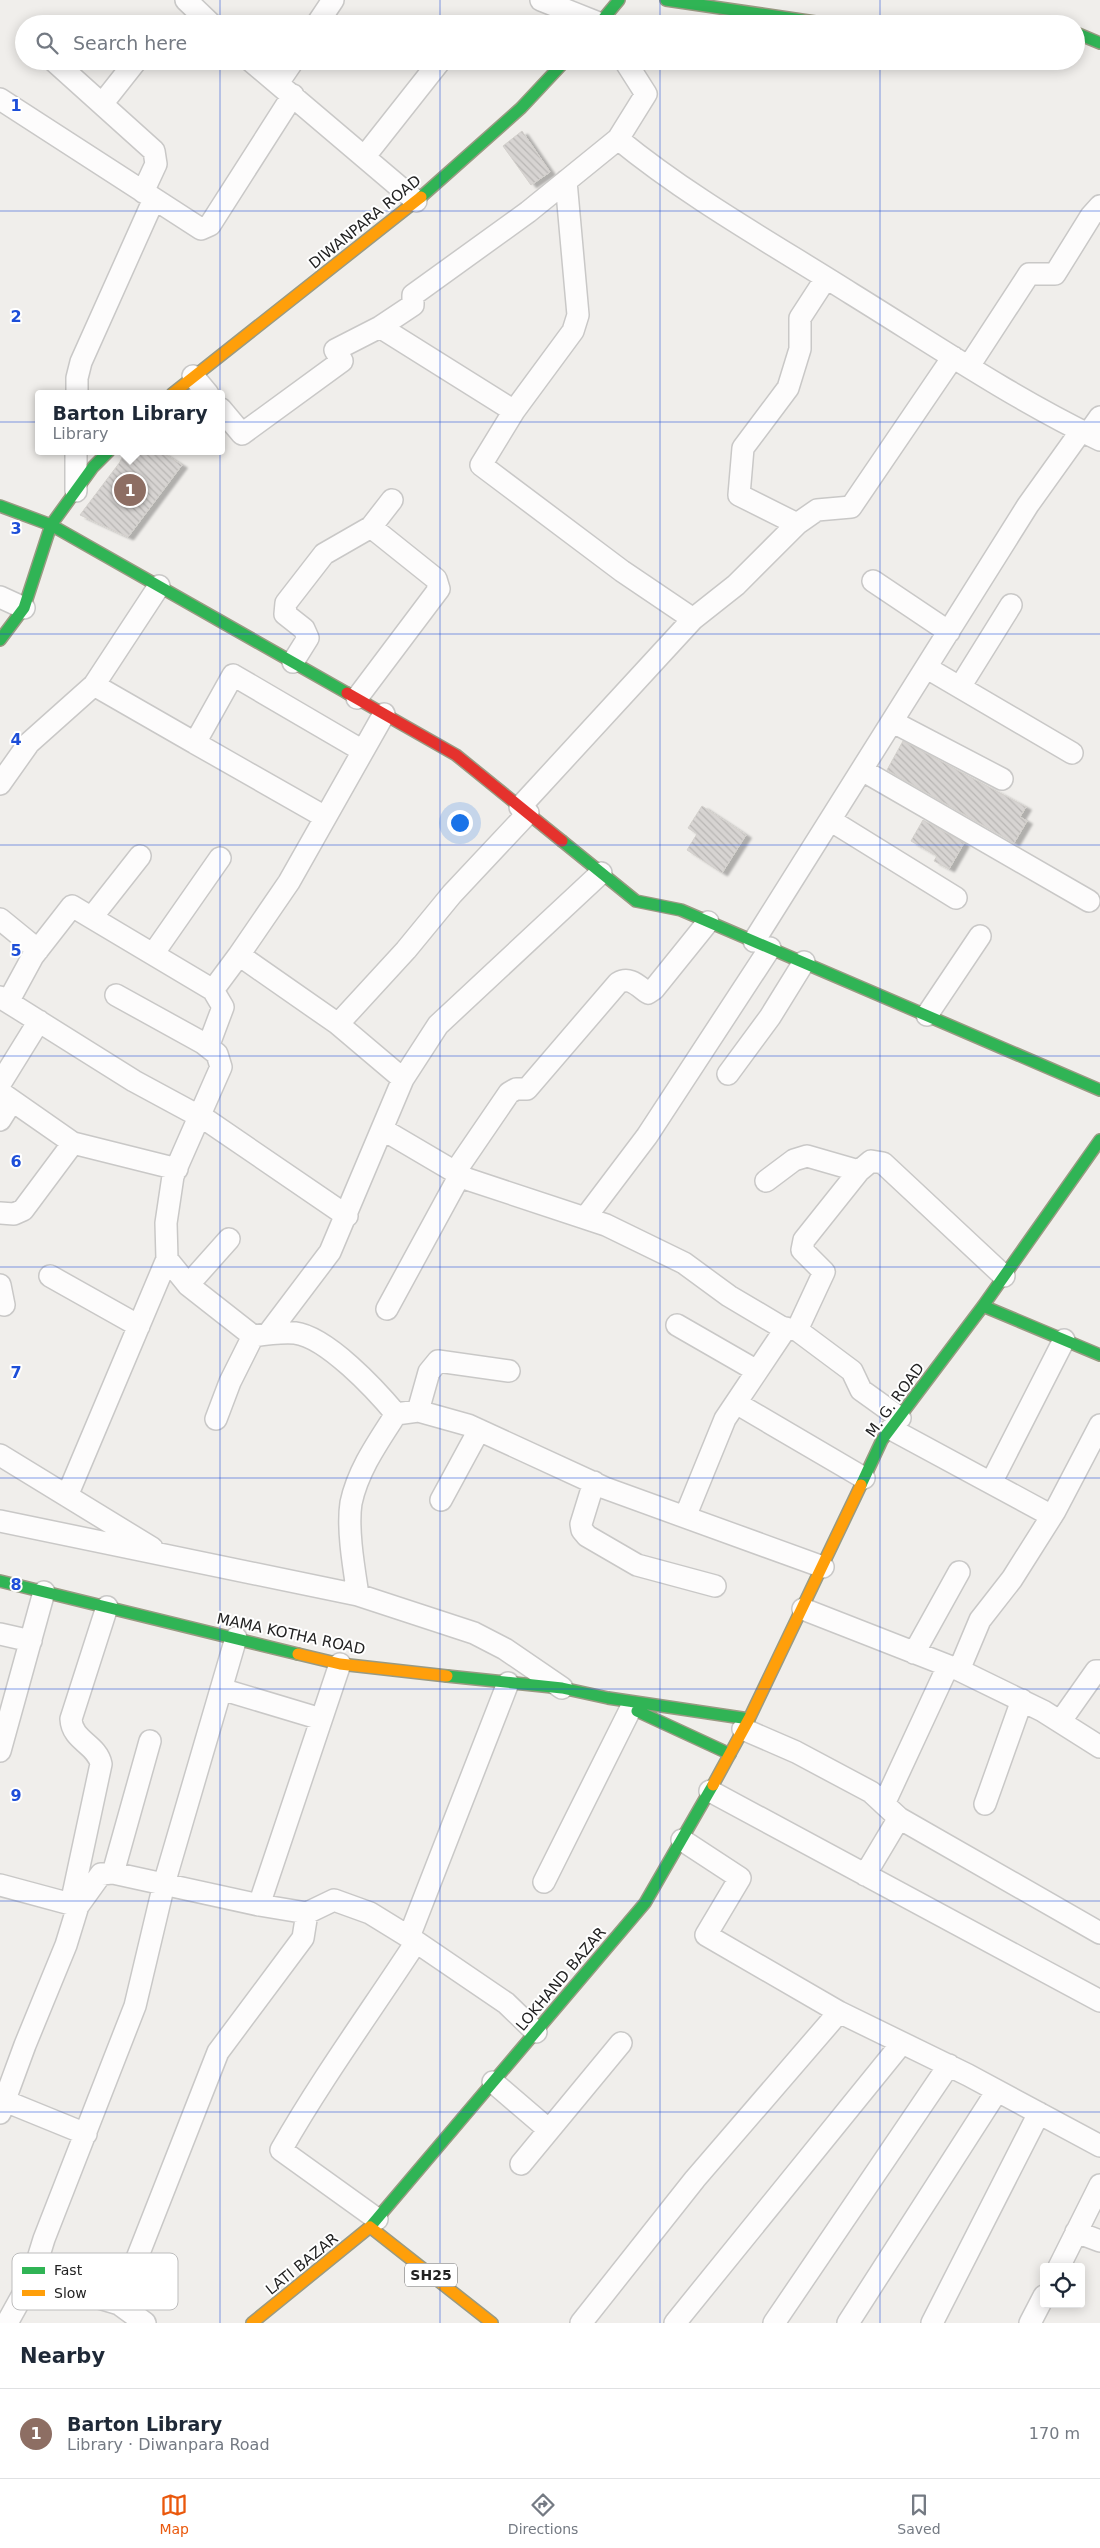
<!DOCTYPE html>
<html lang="en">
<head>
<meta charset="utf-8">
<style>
	:root { --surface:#fff; --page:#f2f2f3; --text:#1f2937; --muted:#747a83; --line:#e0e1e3; --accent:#ea580c }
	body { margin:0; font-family:"DejaVu Sans",sans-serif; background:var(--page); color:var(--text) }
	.controls { position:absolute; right:15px; bottom:15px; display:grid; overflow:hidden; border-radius:5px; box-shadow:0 2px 12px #0003 }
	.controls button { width:45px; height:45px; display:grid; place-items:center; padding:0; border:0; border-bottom:1px solid var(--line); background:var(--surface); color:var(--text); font:25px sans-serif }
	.you { position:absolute; left:459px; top:822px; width:18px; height:18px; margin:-12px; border:4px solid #fff; border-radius:50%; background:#1a73e8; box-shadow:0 0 0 8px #1a73e833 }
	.badge { display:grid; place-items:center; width:32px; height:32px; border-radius:50%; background:var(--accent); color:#fff; font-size:16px; font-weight:700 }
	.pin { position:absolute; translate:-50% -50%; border:2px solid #fff; box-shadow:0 1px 5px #0006 }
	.popup { position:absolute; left:35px; top:390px; width:190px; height:65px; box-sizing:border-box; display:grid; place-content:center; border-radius:5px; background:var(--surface); filter:drop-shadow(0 1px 4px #0005); font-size:16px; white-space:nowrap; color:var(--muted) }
	.popup b { font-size:19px; color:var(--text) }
	.popup::after { content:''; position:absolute; left:50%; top:100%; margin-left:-10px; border:10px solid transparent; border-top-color:var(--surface) }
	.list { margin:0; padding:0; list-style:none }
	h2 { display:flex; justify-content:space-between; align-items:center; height:65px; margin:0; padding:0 20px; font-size:21px }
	h2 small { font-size:16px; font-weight:400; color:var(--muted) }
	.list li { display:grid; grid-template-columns:32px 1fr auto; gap:15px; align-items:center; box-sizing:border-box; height:90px; padding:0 20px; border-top:1px solid var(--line) }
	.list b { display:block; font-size:19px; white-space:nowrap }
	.list p { margin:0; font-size:16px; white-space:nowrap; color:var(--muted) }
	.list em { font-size:16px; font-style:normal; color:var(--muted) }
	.icon { flex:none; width:28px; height:28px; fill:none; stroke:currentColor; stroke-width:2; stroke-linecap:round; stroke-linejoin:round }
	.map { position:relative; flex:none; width:1100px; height:2323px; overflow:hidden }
	.search { position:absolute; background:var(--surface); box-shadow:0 2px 12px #0003; left:15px; right:15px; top:15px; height:55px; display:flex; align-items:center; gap:12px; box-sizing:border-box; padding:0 18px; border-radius:28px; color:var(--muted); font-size:19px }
	.sheet { height:155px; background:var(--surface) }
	nav { display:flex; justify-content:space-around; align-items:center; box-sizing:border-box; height:70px; border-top:1px solid var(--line); background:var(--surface); font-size:14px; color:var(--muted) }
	nav a { display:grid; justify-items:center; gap:2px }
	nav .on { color:var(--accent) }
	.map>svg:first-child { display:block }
	.building { fill:url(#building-back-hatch); stroke:#d3d0cc; filter:url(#shadow) }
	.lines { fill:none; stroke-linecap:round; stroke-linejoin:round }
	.street-casing { stroke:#c9c8c7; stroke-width:24 }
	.fast-casing { stroke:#999a82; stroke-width:14 }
	.slow-casing { stroke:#999a82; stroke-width:14 }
	.jam-casing { stroke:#999a82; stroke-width:14 }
	.street { stroke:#fdfcfc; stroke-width:21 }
	.fast { stroke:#30b455; stroke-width:11 }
	.slow { stroke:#ff9f0a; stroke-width:11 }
	.jam { stroke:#e5322d; stroke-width:11 }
	.grid { fill:none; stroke:#1d4ed8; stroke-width:1; stroke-opacity:0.55 }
	.labels { text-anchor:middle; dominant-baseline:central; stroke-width:4; stroke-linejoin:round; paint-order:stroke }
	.shield { fill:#fff; stroke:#646464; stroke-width:1 }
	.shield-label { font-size:14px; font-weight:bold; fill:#222 }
	.street-label { font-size:15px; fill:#222; stroke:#fff }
	.key { fill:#fff; stroke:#bdbdbd; stroke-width:1 }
	.key-label { font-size:14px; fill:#222 }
	.grid-label { font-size:16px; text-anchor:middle; font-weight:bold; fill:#1d4ed8; stroke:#fff; stroke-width:4; stroke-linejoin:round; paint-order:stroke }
</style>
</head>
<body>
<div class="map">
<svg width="1100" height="2323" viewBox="0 0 1100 2323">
	<defs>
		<pattern id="building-back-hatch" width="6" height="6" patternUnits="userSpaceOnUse" patternTransform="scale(1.25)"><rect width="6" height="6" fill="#d7d4d2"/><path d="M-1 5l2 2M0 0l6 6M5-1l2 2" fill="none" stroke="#b8b6b4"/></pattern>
		<filter id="shadow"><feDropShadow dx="5.5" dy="3" stdDeviation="1" flood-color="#0004"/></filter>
	</defs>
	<rect width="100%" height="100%" fill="#f0eeeb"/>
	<path class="building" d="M522 131 550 172 531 185 503 146Z
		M125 451H160L182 465 128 537 80 515 120 462Z
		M903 741 1026 807 1020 817 1027 821 1014 843 887 770Z
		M702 806 746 835 722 873 687 850 697 834 688 828Z
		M923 820 964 843 949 869 934 861 937 856 911 841Z"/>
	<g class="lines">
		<g class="street-casing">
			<path id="street" d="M186 0 211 24
				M541 0 601 24
				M317 24 333 0
				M54 61 154 151 156 164 143 192
				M251 61 416 201
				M278 83 293 61
				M0 99 201 229 210 225 293 95
				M102 104 136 61
				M618 139C690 198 773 244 852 294 933 344 1014 399 1100 440
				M365 156 440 61
				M380 327 514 411 481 465 622 571 693 619 520 807
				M969 366 1029 274H1055L1091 216 1100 206
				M193 376 208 394
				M77 394V378L81 362 154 199
				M221 409 242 434 342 361 335 350 380 327 413 305V295L528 212 618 139 646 94 625 61
				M514 411 573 331 578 315 566 181
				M1088 434 1100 417
				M76 491V451
				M797 524 739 495 743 448 788 388 800 349V318L826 278
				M873 581 949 632
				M0 597 24 608
				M693 619 736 585 797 524 817 510 851 507 953 357
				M293 662 308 638 304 629 285 614 286 603 324 554 371 527 392 500
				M927 668 1072 753
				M94 685 159 586
				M960 687 1011 605
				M357 698 439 589 436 579 371 527
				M893 722 1002 779
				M195 743 325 817
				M862 770 1089 901
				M0 784 29 743 94 685 195 743 233 675 363 751
				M830 820 956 898
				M92 917 140 856
				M0 919 38 950
				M754 941 1028 505 1081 431
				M153 954 220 858
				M116 995 203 1043 217 1054 221 1067 173 1176 166 1223 167 1259 188 1285 253 1336C266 1334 281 1332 295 1333 327 1337 376 1390 396 1414
				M0 997 134 1081 208 1121 347 1216
				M8 1002 33 956 72 906 213 990 239 955
				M927 1015 980 936
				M338 1024 239 955 289 882 384 714
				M208 1047 223 1007 213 990
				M728 1074 770 1017 804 962
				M403 1079 338 1024 406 950 452 894 528 813
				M0 1084 39 1021
				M0 1092 73 1143 177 1169
				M0 1120 12 1101
				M382 1129 467 1179 606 1225 684 1263 729 1296 783 1328 797 1330 852 1371 861 1390 900 1418
				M455 1172 509 1093 516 1089H527L618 983C630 976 638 986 648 993L654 989 708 922
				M766 1181 794 1160 807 1156 859 1171
				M0 1213 14 1214 23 1210 73 1143
				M585 1218 647 1136 770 948
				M50 1276 139 1326
				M0 1285 4 1305
				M188 1285 229 1239
				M387 1309 460 1175
				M677 1325 757 1371
				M797 1330 824 1272 802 1250 804 1240 859 1171 871 1161 883 1163 1004 1276
				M268 1334 330 1252 403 1079 438 1025 601 873
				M736 1403 864 1478
				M418 1411 429 1372 438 1361 509 1371
				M216 1419 230 1382 253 1336
				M891 1429 1052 1516
				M0 1455 152 1548
				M594 1482 581 1524 582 1530 587 1536 637 1565 715 1586
				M991 1483 1064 1340
				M67 1496 167 1259
				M441 1500 479 1430
				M685 1517 725 1419 786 1328
				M0 1521 358 1595
				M803 1609 959 1670 1043 1711 1100 1747
				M0 1634 31 1641
				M914 1653 959 1572
				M959 1670 980 1620 1012 1579 1055 1511 1100 1425
				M562 1688 505 1649 474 1633 358 1595C354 1569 347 1529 351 1503 358 1470 378 1442 396 1414L418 1411 468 1425 605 1488 823 1567
				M221 1689 321 1719
				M1060 1722 1096 1671H1100
				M743 1729 796 1752 871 1792 899 1818 1100 1933
				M0 1751 44 1592
				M710 1791 1100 2001
				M884 1804 948 1666
				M985 1804 1022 1700
				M682 1840 740 1878 706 1935 839 2012 968 2075 1100 2146
				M113 1873 150 1741
				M865 1875 899 1818
				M544 1882 631 1708
				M0 1885 78 1906 101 1874 113 1873 259 1905 307 1913 334 1900 370 1913 409 1937 506 2003 536 2032
				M71 1904 101 1764C97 1744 72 1741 71 1719L107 1607
				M259 1905 340 1664
				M409 1937 508 1683
				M493 2082 549 2130
				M5 2101 86 2134
				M0 2113 25 2045 66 1945 78 1906
				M521 2164 621 2043
				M377 2219 281 2150C322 2078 371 2011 416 1942
				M1076 2232 1100 2241
				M1059 2267 1100 2185
				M119 2304 218 2052 303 1938 307 1913
				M7 2323 32 2278
				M145 2323 119 2304 32 2278 44 2239 135 2006 164 1884 236 1638
				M581 2323 695 2179 839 2012
				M675 2323 902 2043
				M774 2323 949 2065
				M848 2323 997 2091
				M932 2323 1039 2113
				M1030 2323 1044 2296"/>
		</g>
		<g class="fast-casing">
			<path id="fast" d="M666 0 822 23 939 24
				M599 24 619 0
				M1076 33 1100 43
				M421 197 521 108 565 61
				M0 506 51 525 347 693
				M0 640 24 608 51 525 93 467 109 451
				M562 841 636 901 681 910 1100 1090
				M983 1306 1100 1355
				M861 1485 882 1440 983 1306 1100 1140
				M0 1581 298 1654
				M447 1676 562 1688 608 1698 749 1719
				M637 1711 730 1754
				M370 2227 645 1903 713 1785"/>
		</g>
		<g class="slow-casing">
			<path id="slow" d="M172 394 421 197
				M298 1654 340 1664 447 1676
				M713 1785 749 1719 861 1485
				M252 2323 370 2227 492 2323"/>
		</g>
		<g class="jam-casing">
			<path id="jam" d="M347 693 456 755 562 841"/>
		</g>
		<use href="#street" class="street"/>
		<use href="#fast" class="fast"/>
		<use href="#slow" class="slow"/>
		<use href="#jam" class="jam"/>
	</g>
	<path class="grid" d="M220 0V24M440 0V24M660 0V24M880 0V24M220 61V2323M440 61V2323M660 61V2323M880 61V2323M0 211H1100M0 422H1100M0 634H1100M0 845H1100M0 1056H1100M0 1267H1100M0 1478H1100M0 1689H1100M0 1901H1100M0 2112H1100"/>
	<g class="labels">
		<rect class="shield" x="405" y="2263.5" width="52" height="23" rx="4"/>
		<g class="shield-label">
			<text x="431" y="2275">SH25</text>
		</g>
		<g class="street-label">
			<text transform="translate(365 222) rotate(-39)">DIWANPARA ROAD</text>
			<text transform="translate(895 1400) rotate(-54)">M. G. ROAD</text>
			<text transform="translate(291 1634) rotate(12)">MAMA KOTHA ROAD</text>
			<text transform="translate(561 1979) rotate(-50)">LOKHAND BAZAR</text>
			<text transform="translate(302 2264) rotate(-39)">LATI BAZAR</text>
		</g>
	</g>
	<rect x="12" y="2253" width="166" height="57" rx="8" class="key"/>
	<rect x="22" y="2267" width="23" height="7" fill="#30b455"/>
	<rect x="22" y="2290" width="23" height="6" fill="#ff9f0a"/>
	<g class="key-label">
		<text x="54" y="2275">Fast</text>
		<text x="54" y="2298">Slow</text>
	</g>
	<g class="grid-label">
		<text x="16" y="111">1</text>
		<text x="16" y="322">2</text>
		<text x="16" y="534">3</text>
		<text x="16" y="745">4</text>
		<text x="16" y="956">5</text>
		<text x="16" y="1167">6</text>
		<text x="16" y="1378">7</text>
		<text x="16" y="1590">8</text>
		<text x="16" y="1801">9</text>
	</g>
</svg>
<div class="controls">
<button><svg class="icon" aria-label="locate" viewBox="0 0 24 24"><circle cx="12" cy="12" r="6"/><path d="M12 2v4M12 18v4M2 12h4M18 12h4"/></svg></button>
</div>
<div class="you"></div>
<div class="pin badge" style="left:130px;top:490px;background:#8d6e63">1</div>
<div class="popup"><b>Barton Library</b>Library</div>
<div class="search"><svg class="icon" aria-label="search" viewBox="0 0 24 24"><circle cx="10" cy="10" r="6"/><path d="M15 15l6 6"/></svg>Search here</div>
</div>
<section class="sheet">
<h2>Nearby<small></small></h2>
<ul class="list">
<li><span class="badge" style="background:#8d6e63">1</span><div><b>Barton Library</b><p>Library · Diwanpara Road</p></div><em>170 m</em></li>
</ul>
</section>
<nav>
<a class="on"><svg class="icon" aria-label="map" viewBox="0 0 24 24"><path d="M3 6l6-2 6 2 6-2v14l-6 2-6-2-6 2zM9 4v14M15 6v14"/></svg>Map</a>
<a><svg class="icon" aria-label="directions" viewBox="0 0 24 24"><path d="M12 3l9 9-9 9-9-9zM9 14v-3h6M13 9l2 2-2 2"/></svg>Directions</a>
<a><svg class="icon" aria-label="saved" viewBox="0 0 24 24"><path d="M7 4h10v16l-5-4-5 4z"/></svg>Saved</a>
</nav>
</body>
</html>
